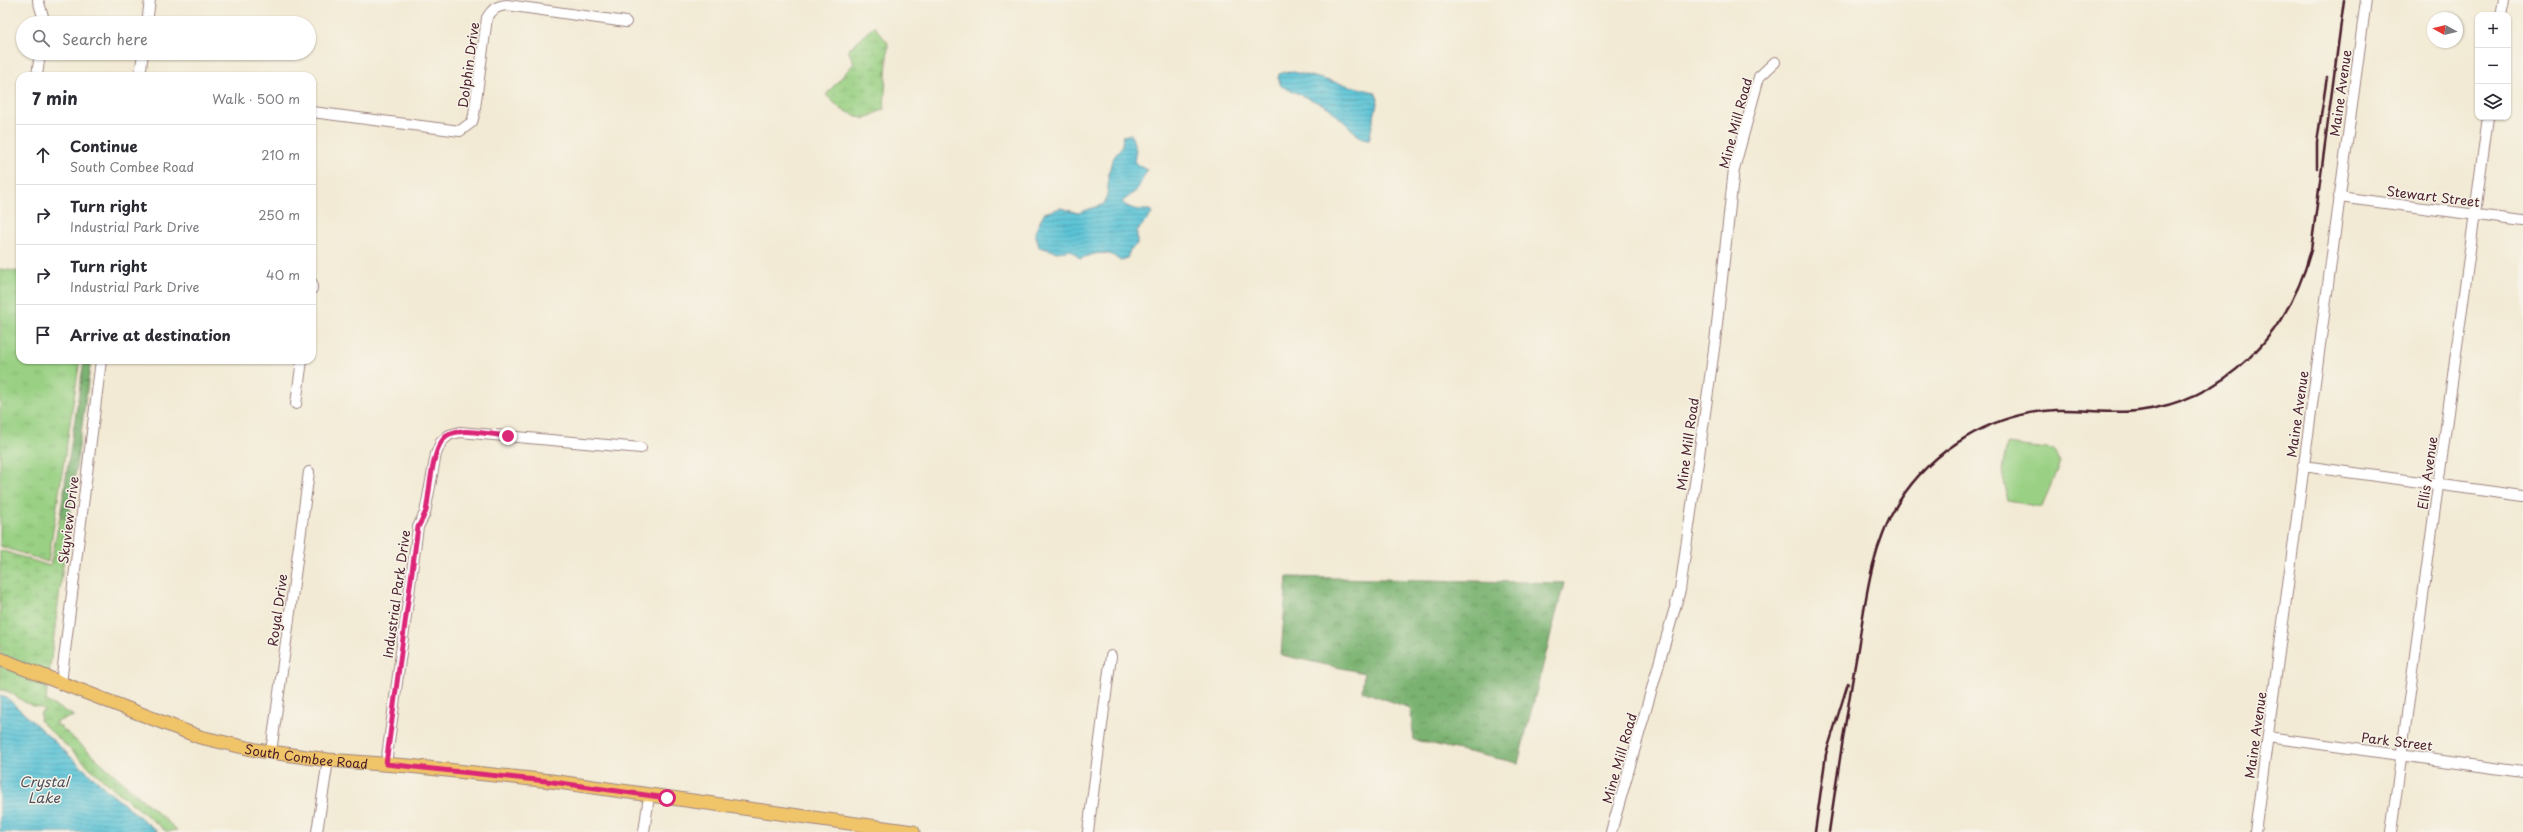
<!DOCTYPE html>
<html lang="en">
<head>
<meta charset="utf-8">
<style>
	:root { --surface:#fff; --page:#f2f2f3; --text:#2b2b33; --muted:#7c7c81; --line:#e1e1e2 }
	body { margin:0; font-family:"Playpen Sans",sans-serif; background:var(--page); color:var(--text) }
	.controls { position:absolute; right:12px; top:12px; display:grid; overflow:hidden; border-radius:8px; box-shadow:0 1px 3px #0004 }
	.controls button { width:36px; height:36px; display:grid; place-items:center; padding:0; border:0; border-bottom:1px solid var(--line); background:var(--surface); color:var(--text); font:20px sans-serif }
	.compass { position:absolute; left:2427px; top:12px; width:36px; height:36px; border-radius:50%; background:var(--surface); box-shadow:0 1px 3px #0004; rotate:278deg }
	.stop { position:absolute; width:12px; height:12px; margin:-9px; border:3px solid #db2777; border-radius:50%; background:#fff }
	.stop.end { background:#db2777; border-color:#fff; box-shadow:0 1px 4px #0008 }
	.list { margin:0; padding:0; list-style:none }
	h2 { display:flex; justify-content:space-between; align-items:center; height:52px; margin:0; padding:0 16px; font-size:17px }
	h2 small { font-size:13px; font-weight:400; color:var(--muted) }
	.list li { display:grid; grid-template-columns:26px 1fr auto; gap:12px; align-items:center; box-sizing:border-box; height:60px; padding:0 16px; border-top:1px solid var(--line) }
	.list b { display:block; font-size:15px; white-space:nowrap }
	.list p { margin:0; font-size:13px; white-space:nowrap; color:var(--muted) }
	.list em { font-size:13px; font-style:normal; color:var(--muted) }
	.icon { flex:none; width:22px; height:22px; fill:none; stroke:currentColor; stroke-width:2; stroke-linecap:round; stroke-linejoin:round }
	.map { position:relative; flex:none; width:2523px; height:832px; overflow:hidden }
	.search { position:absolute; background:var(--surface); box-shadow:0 1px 3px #0004; left:16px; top:16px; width:300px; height:44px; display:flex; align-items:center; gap:10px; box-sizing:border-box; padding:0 14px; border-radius:22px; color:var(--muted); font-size:15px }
	.panel { position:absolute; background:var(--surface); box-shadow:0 1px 3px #0004; left:16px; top:72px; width:300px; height:292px; border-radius:12px }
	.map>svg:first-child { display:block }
	.grass { fill:url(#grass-tufts); stroke:#727857 }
	.forest { fill:url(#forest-crowns); stroke:#62684e }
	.wetland { fill:url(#wetland-marsh); stroke:#727857 }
	.pitch { fill:#99d083; stroke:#727857 }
	.water { fill:url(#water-rules); stroke:#527281 }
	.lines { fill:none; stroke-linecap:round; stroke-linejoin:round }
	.minor-casing { stroke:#9e8480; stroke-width:12 }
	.major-casing { stroke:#9e8480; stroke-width:15 }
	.minor { stroke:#fff; stroke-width:10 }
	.major { stroke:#f0c469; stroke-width:13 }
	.rail { stroke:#4a1f2b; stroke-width:2.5 }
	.route { stroke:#db2777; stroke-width:5 }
	.labels { text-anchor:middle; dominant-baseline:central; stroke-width:3; stroke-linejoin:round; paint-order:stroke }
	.street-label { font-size:13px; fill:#4a1f2b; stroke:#f7f3e8 }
	.water-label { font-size:14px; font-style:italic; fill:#4f515f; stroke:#f7f3e8 }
</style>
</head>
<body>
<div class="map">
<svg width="2523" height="832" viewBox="0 0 2523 832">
	<defs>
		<pattern id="grass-tufts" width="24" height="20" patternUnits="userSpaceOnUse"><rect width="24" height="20" fill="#99d083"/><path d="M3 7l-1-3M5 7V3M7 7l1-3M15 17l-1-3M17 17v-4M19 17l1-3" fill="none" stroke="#85b271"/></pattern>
		<pattern id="forest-crowns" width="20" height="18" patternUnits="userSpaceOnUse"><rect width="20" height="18" fill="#7ab271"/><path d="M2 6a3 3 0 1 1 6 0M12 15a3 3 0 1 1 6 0" fill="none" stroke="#66905d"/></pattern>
		<pattern id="wetland-marsh" width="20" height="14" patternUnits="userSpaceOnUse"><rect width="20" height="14" fill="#99d083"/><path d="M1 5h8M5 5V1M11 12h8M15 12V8" fill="none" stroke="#85b271"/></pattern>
		<pattern id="water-rules" width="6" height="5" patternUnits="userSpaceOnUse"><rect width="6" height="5" fill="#5bc4d7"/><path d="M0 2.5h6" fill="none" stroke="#4d9faf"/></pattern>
	</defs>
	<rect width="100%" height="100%" fill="#f7f3e8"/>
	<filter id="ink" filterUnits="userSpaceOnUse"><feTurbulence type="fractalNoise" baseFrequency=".025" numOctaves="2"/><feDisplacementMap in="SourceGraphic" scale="8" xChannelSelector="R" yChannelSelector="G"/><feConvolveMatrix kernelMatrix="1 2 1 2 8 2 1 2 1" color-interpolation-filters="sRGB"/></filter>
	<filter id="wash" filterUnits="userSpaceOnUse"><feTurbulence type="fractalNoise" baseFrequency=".012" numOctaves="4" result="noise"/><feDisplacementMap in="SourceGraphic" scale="16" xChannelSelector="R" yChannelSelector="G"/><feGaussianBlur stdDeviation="0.9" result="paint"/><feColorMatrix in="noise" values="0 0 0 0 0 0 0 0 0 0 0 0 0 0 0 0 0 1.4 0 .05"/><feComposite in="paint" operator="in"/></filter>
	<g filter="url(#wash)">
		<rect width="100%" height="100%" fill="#f2ead4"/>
		<path class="grass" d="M0 269 20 272V360H80L48 562 0 546Z"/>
		<path class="forest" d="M84 360H91L69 519 60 517Z
			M1287 577 1564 583 1518 763 1414 740 1410 708 1362 691 1364 673 1281 655Z"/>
		<path class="wetland" d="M874 26 888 43 884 109 864 119 841 109 826 95 854 63 848 50Z
			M60 517 69 519 49 674 0 654V550L50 566Z
			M0 664 48 683 46 701 74 716 55 722 177 830 167 832 101 778 40 721 41 712 45 711C41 706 36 707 31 705 19 701 13 690 0 690Z"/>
		<path class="pitch" d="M2007 444 2053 450 2060 462 2042 507 2008 501 2002 470Z"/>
		<path class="water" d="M1289 71 1375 92 1378 99 1369 140 1360 137 1328 107 1281 86 1278 79 1279 74Z
			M1131 134 1136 150 1134 162 1147 170 1137 190 1122 202C1130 210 1139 210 1150 210L1152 214 1137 231V244L1130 250 1127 258 1120 261C1108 249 1094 253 1080 259L1071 250 1057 252 1039 247 1035 232 1044 213 1061 208 1078 213 1104 204C1110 191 1107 177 1111 164 1116 150 1122 154 1123 136Z
			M0 695 6 697 109 792 158 832H0Z"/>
	</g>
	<g filter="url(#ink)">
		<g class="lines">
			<g class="minor-casing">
				<path id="minor" d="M38 0 45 23
					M2501 15 2504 0
					M147 23 150 0
					M37 76 40 53
					M140 76 143 53
					M312 112 460 131 472 122 474 115 487 18C492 9 497 6 507 5L626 22
					M2339 197 2523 221
					M312 283V289
					M296 404 302 360
					M2303 466 2523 496
					M61 683 101 360
					M2268 737 2523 772
					M271 752 309 472
					M386 764 418 527 425 513 436 454 441 442 449 435 460 432 641 448
					M317 832 328 760
					M644 832 649 796
					M1088 832 1111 656
					M1611 832 1680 590 1715 342 1734 169 1759 77 1775 62
					M2255 832 2366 0
					M2391 832 2488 117"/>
			</g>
			<g class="major-casing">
				<g id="major">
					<path id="s1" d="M0 659 200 737 256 750 328 760 409 766 551 781 913 832"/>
				</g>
			</g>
			<use href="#minor" class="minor"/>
			<use href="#major" class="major"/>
			<path class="rail" d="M2317 168V142L2327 77
				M1815 832 1826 754 1848 683
				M1829 832C1838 771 1847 709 1858 648 1866 598 1871 547 1898 503 1932 449 1992 413 2056 410 2084 409 2111 414 2138 411 2226 400 2289 334 2311 250L2344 0"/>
		</g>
	</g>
	<g class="lines" filter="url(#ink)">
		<path class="route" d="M508 436C491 435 467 428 450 434 431 441 430 493 426 511 424 516 421 522 418 527L386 764 546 781 667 798"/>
	</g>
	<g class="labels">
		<g class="street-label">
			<text transform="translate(468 65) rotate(-82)">Dolphin Drive</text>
			<text transform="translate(2340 93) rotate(-82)">Maine Avenue</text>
			<text transform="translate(1735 123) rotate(-75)">Mine Mill Road</text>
			<text transform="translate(2433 196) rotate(7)">Stewart Street</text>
			<text transform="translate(2297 414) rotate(-82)">Maine Avenue</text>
			<text transform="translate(1687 444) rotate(-82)">Mine Mill Road</text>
			<text transform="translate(2427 473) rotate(-82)">Ellis Avenue</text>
			<text transform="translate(68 520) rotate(-83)">Skyview Drive</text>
			<text transform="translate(396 594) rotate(-82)">Industrial Park Drive</text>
			<text transform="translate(277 610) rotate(-82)">Royal Drive</text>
			<text transform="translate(2255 735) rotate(-82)">Maine Avenue</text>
			<text transform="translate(2397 741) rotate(7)">Park Street</text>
			<text stroke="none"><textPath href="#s1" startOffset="323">South Combee Road</textPath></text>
			<text transform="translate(1619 758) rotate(-74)">Mine Mill Road</text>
		</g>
		<g class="water-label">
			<text x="44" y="781">Crystal<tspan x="44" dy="16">Lake</tspan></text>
		</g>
	</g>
</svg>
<div class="controls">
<button>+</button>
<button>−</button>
<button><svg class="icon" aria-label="layers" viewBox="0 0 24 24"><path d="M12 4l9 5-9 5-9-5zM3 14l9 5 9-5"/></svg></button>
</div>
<svg class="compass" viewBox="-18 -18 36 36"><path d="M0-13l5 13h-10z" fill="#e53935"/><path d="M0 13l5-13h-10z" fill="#7c7c81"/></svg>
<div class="stop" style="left:667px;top:798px"></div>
<div class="stop end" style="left:508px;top:436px"></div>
<div class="search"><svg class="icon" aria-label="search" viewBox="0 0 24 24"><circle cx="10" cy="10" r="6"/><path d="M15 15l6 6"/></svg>Search here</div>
<section class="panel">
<h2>7 min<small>Walk · 500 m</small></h2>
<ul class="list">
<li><svg class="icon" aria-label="ahead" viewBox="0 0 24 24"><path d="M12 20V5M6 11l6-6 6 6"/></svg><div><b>Continue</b><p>South Combee Road</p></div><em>210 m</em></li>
<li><svg class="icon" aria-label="right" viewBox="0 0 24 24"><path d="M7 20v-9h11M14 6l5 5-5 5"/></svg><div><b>Turn right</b><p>Industrial Park Drive</p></div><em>250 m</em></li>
<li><svg class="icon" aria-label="right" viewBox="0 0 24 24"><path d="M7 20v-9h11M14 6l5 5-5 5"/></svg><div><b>Turn right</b><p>Industrial Park Drive</p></div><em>40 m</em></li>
<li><svg class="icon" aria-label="arrive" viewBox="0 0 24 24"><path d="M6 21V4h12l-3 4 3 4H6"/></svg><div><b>Arrive at destination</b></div></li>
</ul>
</section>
</div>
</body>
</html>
